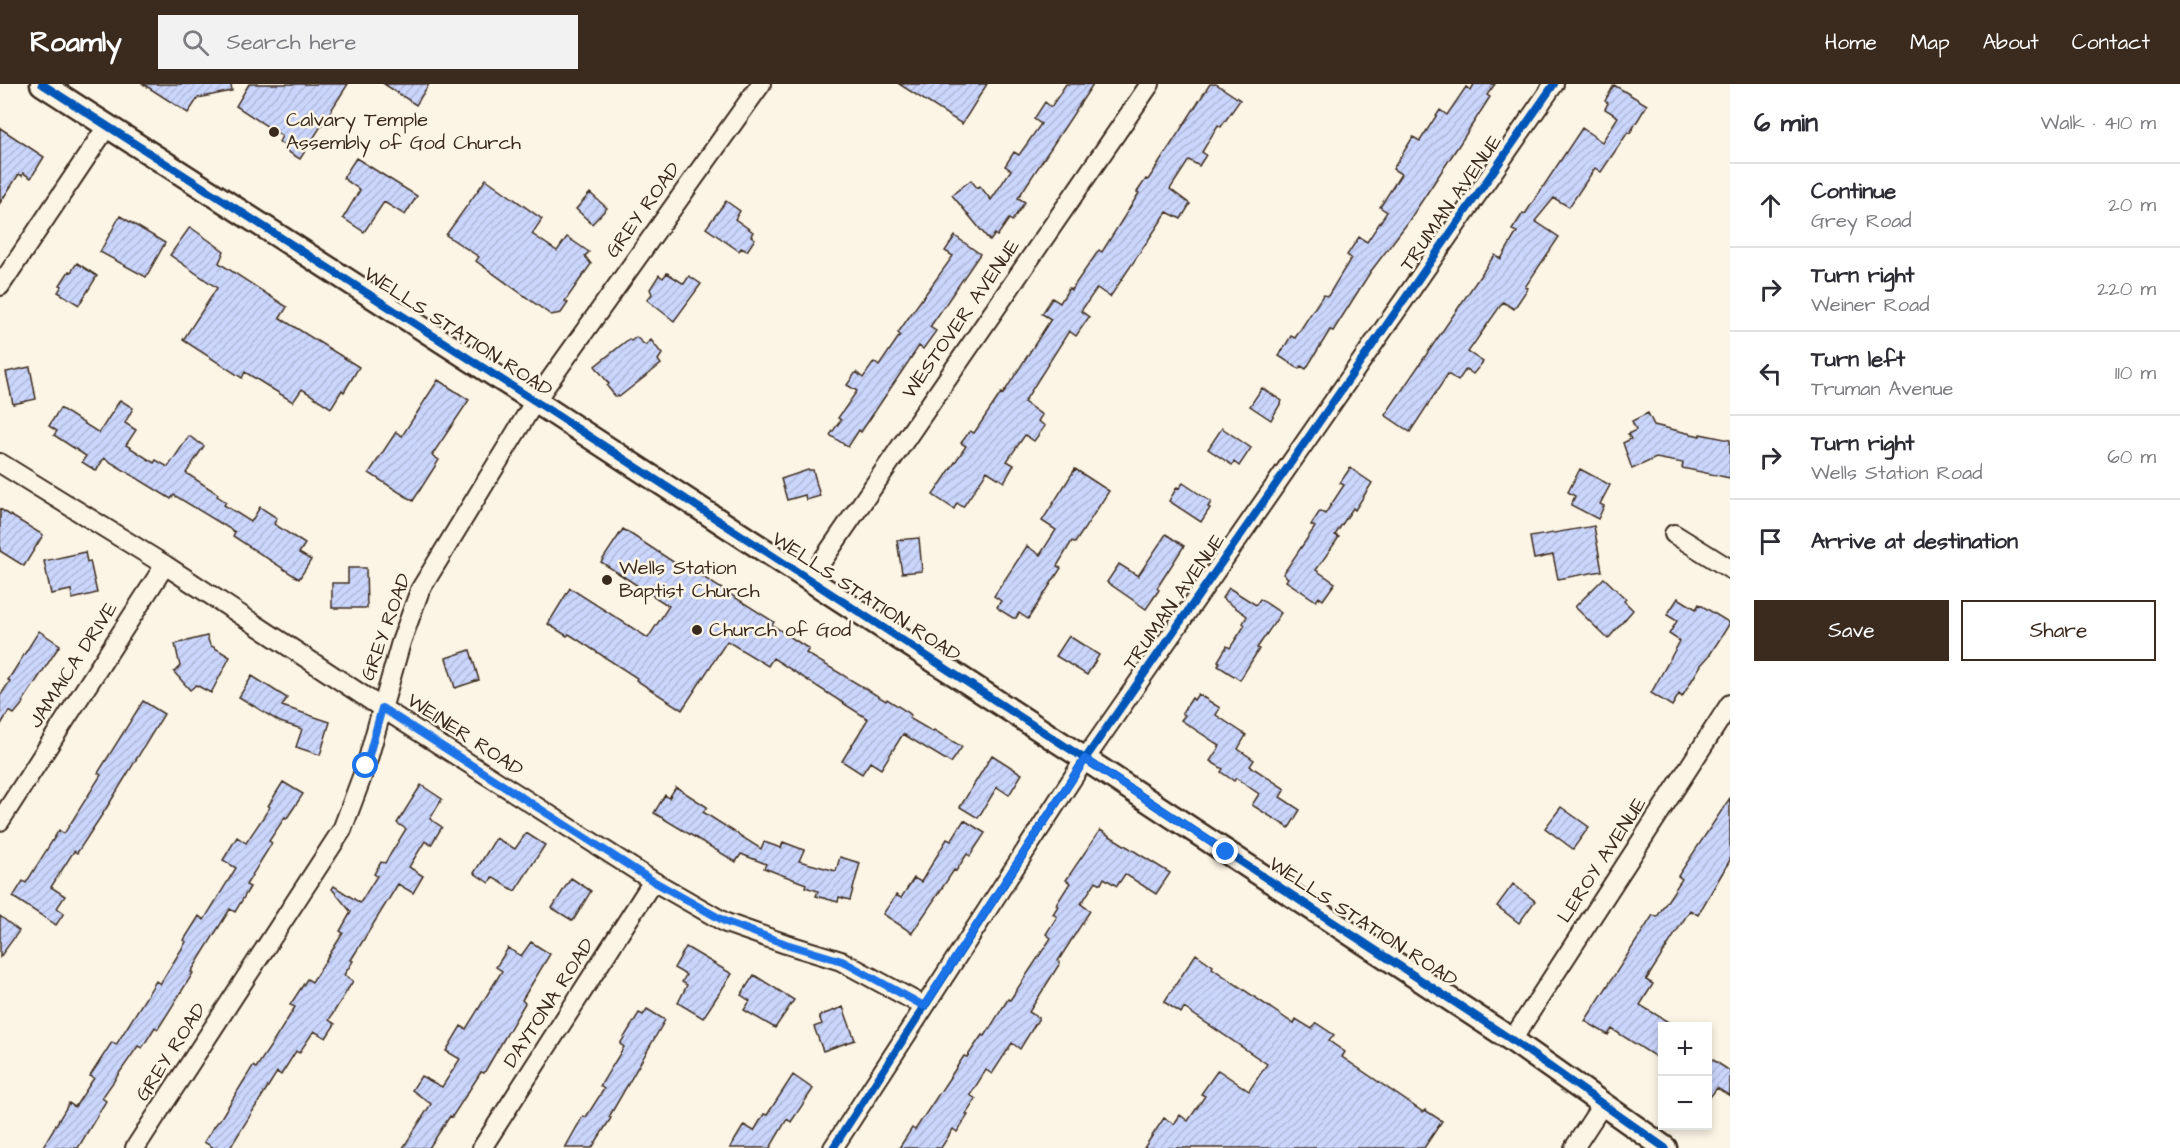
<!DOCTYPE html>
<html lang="en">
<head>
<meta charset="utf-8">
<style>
	:root { --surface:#fff; --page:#f2f2f3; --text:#2b2b33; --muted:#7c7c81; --line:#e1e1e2; --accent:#3b2a1e }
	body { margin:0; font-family:"Architects Daughter",sans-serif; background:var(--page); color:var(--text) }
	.controls { position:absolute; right:18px; bottom:18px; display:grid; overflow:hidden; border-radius:0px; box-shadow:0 3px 9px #0003 }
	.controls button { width:54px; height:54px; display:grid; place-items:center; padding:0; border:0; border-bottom:2px solid var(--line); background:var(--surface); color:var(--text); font:30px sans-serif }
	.stop { position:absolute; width:18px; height:18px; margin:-14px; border:4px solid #1a73e8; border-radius:50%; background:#fff }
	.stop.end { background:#1a73e8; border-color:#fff; box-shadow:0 2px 6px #0008 }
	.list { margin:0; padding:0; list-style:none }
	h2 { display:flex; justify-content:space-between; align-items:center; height:78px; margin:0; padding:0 24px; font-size:26px }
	h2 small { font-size:20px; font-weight:400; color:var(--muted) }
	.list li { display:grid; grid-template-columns:39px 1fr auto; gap:18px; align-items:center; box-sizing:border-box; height:84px; padding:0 24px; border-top:2px solid var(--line) }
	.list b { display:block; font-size:22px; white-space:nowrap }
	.list p { margin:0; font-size:20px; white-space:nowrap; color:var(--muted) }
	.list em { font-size:20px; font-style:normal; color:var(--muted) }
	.actions { display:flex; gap:12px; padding:18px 24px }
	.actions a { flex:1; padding:14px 0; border:2px solid var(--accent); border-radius:0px; text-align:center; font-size:21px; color:var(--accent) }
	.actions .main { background:var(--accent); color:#fff }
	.icon { flex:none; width:33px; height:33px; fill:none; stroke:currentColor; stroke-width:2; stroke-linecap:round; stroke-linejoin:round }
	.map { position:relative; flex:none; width:1730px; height:1064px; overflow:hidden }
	header { display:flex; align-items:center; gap:36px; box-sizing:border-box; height:84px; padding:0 30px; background:var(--accent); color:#fff }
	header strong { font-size:28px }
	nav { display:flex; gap:33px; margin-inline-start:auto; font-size:21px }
	.search { width:420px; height:54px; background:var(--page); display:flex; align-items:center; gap:15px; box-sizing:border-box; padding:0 21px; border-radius:0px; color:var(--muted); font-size:22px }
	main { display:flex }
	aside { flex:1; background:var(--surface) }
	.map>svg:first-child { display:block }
	.building { fill:url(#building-hatch); stroke:#3b2a1e; stroke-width:1.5 }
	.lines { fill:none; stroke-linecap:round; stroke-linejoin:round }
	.minor-casing { stroke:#3b2a1e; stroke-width:22 }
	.tertiary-casing { stroke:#3b2a1e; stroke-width:27 }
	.minor { stroke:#fcf5e5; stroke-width:18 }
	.tertiary { stroke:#fcf5e5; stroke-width:22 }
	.cycleway-casing { stroke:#fcf5e5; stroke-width:11 }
	.cycleway { stroke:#0057b8; stroke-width:8 }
	.route { stroke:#1a73e8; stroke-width:8 }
	.poi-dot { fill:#3b2a1e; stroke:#fcf5e5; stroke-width:2 }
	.labels { text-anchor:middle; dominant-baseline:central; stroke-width:5; stroke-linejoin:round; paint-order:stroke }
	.poi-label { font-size:20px; fill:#3b2a1e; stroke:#fcf5e5; text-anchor:start }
	.street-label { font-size:20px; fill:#3b2a1e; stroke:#fcf5e5 }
</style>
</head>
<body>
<header>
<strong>Roamly</strong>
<div class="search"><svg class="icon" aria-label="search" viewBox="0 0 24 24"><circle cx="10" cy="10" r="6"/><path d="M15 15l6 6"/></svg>Search here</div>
<nav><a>Home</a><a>Map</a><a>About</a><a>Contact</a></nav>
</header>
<main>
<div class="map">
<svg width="1730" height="1064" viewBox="0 0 1730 1064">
	<defs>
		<pattern id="building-hatch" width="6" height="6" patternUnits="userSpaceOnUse" patternTransform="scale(1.5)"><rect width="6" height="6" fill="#cbd6fd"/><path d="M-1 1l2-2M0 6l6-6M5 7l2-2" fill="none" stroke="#afb8d8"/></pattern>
	</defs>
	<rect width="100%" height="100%" fill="#fcf5e5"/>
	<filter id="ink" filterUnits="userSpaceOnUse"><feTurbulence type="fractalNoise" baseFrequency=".0167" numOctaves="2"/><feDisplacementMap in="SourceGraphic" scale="12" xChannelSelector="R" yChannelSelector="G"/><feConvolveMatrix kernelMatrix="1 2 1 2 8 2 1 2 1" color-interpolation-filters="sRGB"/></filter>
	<g filter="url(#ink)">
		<path class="building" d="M143 0H231L232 7 198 14 188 29Z
			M249 0H348L300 75 285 66 287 63 279 58 282 52 236 22Z
			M384 0H429L416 21Z
			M899 0H987L962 40Z
			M1066 0H1093L1018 114 1025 118 1012 137 1009 135 997 152 995 150 990 157 952 111 971 96 977 104 980 102 991 116 1011 86 1005 82 1014 68 1019 71 1041 40 1034 35 1045 18 1051 23Z
			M1210 0H1216L1240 16 1221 43 1218 41 1202 68 1206 71 1199 82 1189 76 1170 105 1190 120 1181 135 1167 128 1110 213 1097 204 1081 227 1089 233 1076 252 1069 247 1024 318 1042 331 1038 337 1045 342 1034 357 1025 351 1007 377 1014 381 1004 398 987 387 963 423 957 419 954 425 933 411 966 362 961 359 970 347 974 349 1001 309 1003 310 1051 235 1042 230 1052 214 1060 219 1069 204 1071 206 1099 166 1102 168 1139 109 1137 108 1146 95 1148 96Z
			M1474 0H1495L1487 11 1490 13 1459 61 1406 141 1371 187 1333 247 1330 246 1306 285 1301 282 1299 285 1279 272 1291 252 1295 254 1323 211 1328 212 1351 174 1347 171 1359 153 1367 158 1387 128 1380 123 1401 90 1393 85 1413 53 1420 57 1440 26 1447 31 1466 3 1471 6Z
			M1614 1 1647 21 1630 49 1628 48 1601 88 1595 84 1569 123 1554 114 1535 137 1559 153 1525 203 1528 204 1514 225 1503 218 1468 268 1483 278 1473 290 1466 285 1458 297 1448 290 1410 348 1385 331 1491 176 1495 171 1501 175 1517 148 1512 146 1523 129 1525 130 1582 44 1602 58 1618 33 1605 25 1608 19 1605 17Z
			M0 44 44 73 31 94 23 89 22 92 19 90 0 119Z
			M356 74 417 112 405 131 384 118 364 148 343 134 360 106 343 94Z
			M486 95 542 135 532 150 557 167 567 153 589 168 585 172 591 180 565 217 568 219 561 229 551 231 476 177 479 173 446 151Z
			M590 109 607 124 592 140 576 125Z
			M726 117 740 127 735 135 753 148 751 152 755 155 747 167 741 164 739 167 706 144Z
			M120 132 165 159 146 193 100 168Z
			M190 143 224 167 219 179 287 223 280 234 359 283 344 308 342 306 331 324 302 305 293 318 245 288 242 294 183 256 217 204 170 171Z
			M955 152 980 170 930 243 936 247 923 265 919 262 861 348 859 346 848 363 830 351 841 336 838 334 857 307 847 301 856 288 863 294 874 278 879 282 900 251 898 249 911 230 953 172 945 167Z
			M77 179 97 192 79 221 58 208 62 202 60 201 69 187 71 188Z
			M667 189 684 200 689 192 701 200 674 237 647 216 652 210 650 205 659 191 663 194Z
			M636 253 645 261 651 256 662 270 658 276 661 280 619 313 618 312 616 313 607 302 609 300 595 282 629 255 631 257Z
			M30 283 36 315 13 320 6 288Z
			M438 296 469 316 432 371 439 376 413 417 369 389 396 348 402 352Z
			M1262 304 1282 317 1271 336 1250 322Z
			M120 316 133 324 125 339 136 346 126 361 154 379 156 376 168 383 189 352 204 362 186 389 218 410 217 412 226 418 224 421 251 438 260 423 277 434 274 440 305 460 299 469 311 476 299 495 233 452 235 448 174 411 171 415 104 374 96 387 82 378 86 372 54 351 57 347 49 342 60 324 99 349Z
			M1648 329 1654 341 1700 352V350L1730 356V394L1682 384 1683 379 1656 374 1632 385 1623 359 1631 355 1628 350 1636 346 1632 337Z
			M1222 344 1251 364 1239 382 1234 378 1232 381 1208 365Z
			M1350 384 1372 399 1355 426 1353 424 1335 451 1339 453 1316 486 1335 499 1323 516 1319 513 1316 517 1286 497 1288 494 1283 490 1315 443 1311 441 1320 427 1325 430 1344 401 1340 399Z
			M1075 385 1109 407 1075 459 1072 457 1057 482 1061 484 1028 535 1019 529 1016 534H1013L1000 526 997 523 1001 517 994 512 1027 462 1040 471 1056 446 1042 437Z
			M1580 385 1610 401 1600 420 1604 422 1598 435 1571 421 1575 412 1568 408Z
			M808 386H813L820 412 806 416 805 411 787 416 781 395Z
			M1183 399 1211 418 1208 423 1210 424 1201 438 1169 417 1177 403 1179 404Z
			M0 425 43 451 24 482 0 467Z
			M1594 442 1602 487 1558 495 1553 471 1534 475 1530 453Z
			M623 445 690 489 692 486 774 538 772 541 809 565 806 569 886 617 887 615 909 629 911 631 909 634 933 648 934 646 962 663 951 679 903 650 881 685 870 678 862 690 842 677 868 635 773 574 768 582 727 557 682 626 636 596 637 594 569 550 567 552 548 540 570 504 648 554 669 522 601 478Z
			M1166 450 1184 462 1157 504 1159 506 1146 525 1107 498 1119 480 1138 492Z
			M919 454 922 487 902 489 897 456Z
			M85 468 87 478 90 477 97 509 72 515 71 506 51 510 44 477Z
			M348 484H366L367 524H332V499H348Z
			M1604 494 1626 515 1624 517 1633 526 1608 555 1575 523Z
			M1229 504 1256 521 1260 515 1281 529 1257 564 1259 565 1240 596 1218 582 1220 578 1218 577 1227 562 1230 564 1245 541 1243 539 1247 532 1222 514Z
			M1678 514 1696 525 1699 520 1730 539 1709 572 1701 581 1682 613 1679 610 1672 622 1651 609 1680 557 1669 550 1677 537 1667 531Z
			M39 547 60 561 23 617 24 618 14 630 9 627 0 642V612L10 597 8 596Z
			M207 552 210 561 230 573 211 609 196 601 190 606 174 588 180 582 175 560Z
			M1069 552 1099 571 1087 591 1056 572Z
			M470 566 479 596 455 604 446 574Z
			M252 592 287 614 282 622 330 638 320 671 296 663 302 645 280 638 239 613Z
			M1198 610 1220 624 1216 631 1246 651 1238 665 1254 676 1250 682 1285 705 1280 713 1300 726 1289 744 1252 721 1259 710 1236 694 1234 697 1221 688 1223 685 1210 677 1220 662 1181 636 1185 631 1182 629 1192 614 1194 616Z
			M143 617 164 630 109 720 77 769 74 767 51 803 65 812 57 824 64 829 56 841 13 813 23 797 26 799 59 746 64 750 101 691 98 689Z
			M992 671 1022 690 1009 711 997 703 978 734 960 723Z
			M283 698 303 710 287 734 285 733 269 757 272 759 246 801 250 803 235 828 230 825 191 888 193 889 158 945 155 943 142 964 138 962 102 1014 106 1017 78 1064H42L69 1019 75 1023 94 994 90 992 112 958 116 961 156 897 160 900 186 858 184 856 199 832 204 836 236 784 223 776 237 753 246 759 270 723 268 722Z
			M421 701 442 715 430 735 442 743 431 761 425 757 409 783 423 792 413 809 398 800 351 876 353 877 344 891 353 897 329 936 335 940 326 954 314 947 299 969 296 967 281 991 277 988 230 1064H214L204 1058 213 1044 221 1034 253 982 256 984 272 960 295 923 290 921 307 895 312 898 343 849 340 847 351 828 332 805 334 802 360 819 377 792 374 790 381 778 385 779 406 745 397 739Z
			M676 703 707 723 703 728 761 765 764 758 781 764 783 758 804 766 799 777 836 787 840 773 860 779 850 816 839 813 838 818 816 812 818 807 805 803 806 800 764 784 766 780 741 770 736 778 654 729 665 711 669 714Z
			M1730 714V776L1698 831 1690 826 1646 896 1653 900 1640 921 1675 942H1662V977L1612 945 1608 951 1585 937 1653 831 1657 833 1664 822 1682 795 1678 792Z
			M1561 723 1589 743 1573 765 1545 744Z
			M964 736 985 749 970 772 967 770 956 787 954 786 912 849 883 830 896 811 901 814 914 794 921 798 947 755 951 757Z
			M1100 746 1170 789 1156 810 1125 790 1117 802 1104 794 1101 800 1096 797 1081 820 1090 827 1058 877 1060 879 1029 928 1039 934 1020 965 1012 959 992 990 986 986 970 1011 976 1015 966 1030 968 1031 957 1048 953 1045 941 1064H899L912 1044 915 1046 964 972 967 973 982 951 985 952 1008 915 1010 916 1051 854 1046 850 1057 833 1053 830 1058 822 1056 821 1070 799 1066 796Z
			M526 749 545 761 515 807 492 793 489 799 474 789 496 754 515 765Z
			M571 794 591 807 573 837 552 824Z
			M1513 800 1535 817 1519 839 1497 822Z
			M0 832 19 847 0 873Z
			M531 858 550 870 522 916 525 919 491 977 484 989 481 988 452 1033 450 1032 429 1064H403L431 1020 412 1006 421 992 442 1003 460 975 446 967 461 942 466 945 502 887 496 883 508 864 521 872Z
			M686 863 732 890 703 934 678 919 687 901 682 898 686 891 674 884Z
			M1196 870 1213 882 1212 884 1294 940 1296 935 1312 945 1316 939 1334 951 1329 957 1345 968 1342 973 1423 1028 1425 1026 1442 1037 1424 1064H1144L1164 1034 1174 1040 1180 1031 1188 1037 1205 1012 1201 1010 1218 986 1249 1007 1267 980 1184 924 1181 929 1164 918Z
			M754 891 794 916 775 944 744 926 750 917 741 911Z
			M843 923 855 956 823 967 814 943 822 940 819 932Z
			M647 925 665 936 609 1033 611 1034 592 1064H565L583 1032 586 1033 604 1005 600 1002 624 963 620 960 639 929 643 931Z
			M1707 972 1730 987V1012L1717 1004 1707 1017Z
			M793 991 813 1005 791 1038 787 1035 770 1064H730L744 1041 754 1047 764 1030 767 1031Z"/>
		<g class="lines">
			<g class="minor-casing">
				<path id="minor" d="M0 202 108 41
					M0 379 165 481 382 624 653 797 726 839 786 860 841 877 924 922
					M1674 450 1730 485
					M809 496 1150 0
					M0 737 165 481
					M1512 956 1730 620
					M135 1064 342 746 366 682 401 558 420 506 535 317 761 0
					M482 1064 653 797
					M833 1064 1085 675 1554 0
					M1574 1064 1602 1021"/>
			</g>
			<g class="tertiary-casing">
				<path id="tertiary" d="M42 0 535 317 1085 675 1512 956 1665 1064"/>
			</g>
			<use href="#minor" class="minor"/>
			<use href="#tertiary" class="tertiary"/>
			<g class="cycleway-casing">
				<path id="cycleway" d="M42 0 535 317 1085 675 1512 956 1665 1064
					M833 1064 1085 675 1554 0"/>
			</g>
			<use href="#cycleway" class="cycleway"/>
		</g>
	</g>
	<g class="lines" filter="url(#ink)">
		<path class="route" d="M366 682 382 624 653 797 726 838 786 860 842 877 924 922 1085 675 1226 768"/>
	</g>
	<g class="poi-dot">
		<circle cx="274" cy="48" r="6"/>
		<circle cx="607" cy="496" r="6"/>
		<circle cx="697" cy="546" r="6"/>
	</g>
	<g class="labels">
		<g class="poi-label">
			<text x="286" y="36">Calvary Temple<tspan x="286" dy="23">Assembly of God Church</tspan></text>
			<text x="619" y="484">Wells Station<tspan x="619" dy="23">Baptist Church</tspan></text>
			<text x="709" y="546">Church of God</text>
		</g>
		<g class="street-label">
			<text transform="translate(1451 119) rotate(-55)">TRUMAN AVENUE</text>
			<text transform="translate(643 126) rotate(-54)">GREY ROAD</text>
			<text transform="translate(961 235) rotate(-55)">WESTOVER AVENUE</text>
			<text transform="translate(458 248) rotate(33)">WELLS STATION ROAD</text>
			<text transform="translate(866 513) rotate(33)">WELLS STATION ROAD</text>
			<text transform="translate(1174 518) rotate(-55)">TRUMAN AVENUE</text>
			<text transform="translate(386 543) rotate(-70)">GREY ROAD</text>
			<text transform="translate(73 581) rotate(-57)">JAMAICA DRIVE</text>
			<text transform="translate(465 651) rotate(33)">WEINER ROAD</text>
			<text transform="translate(1602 776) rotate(-57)">LEROY AVENUE</text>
			<text transform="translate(1363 838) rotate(33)">WELLS STATION ROAD</text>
			<text transform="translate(549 919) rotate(-57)">DAYTONA ROAD</text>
			<text transform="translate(171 968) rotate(-57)">GREY ROAD</text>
		</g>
	</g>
</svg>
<div class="controls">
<button>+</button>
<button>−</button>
</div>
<div class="stop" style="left:366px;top:682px"></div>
<div class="stop end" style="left:1226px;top:768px"></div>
</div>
<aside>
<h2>6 min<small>Walk · 410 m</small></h2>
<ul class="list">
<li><svg class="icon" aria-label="ahead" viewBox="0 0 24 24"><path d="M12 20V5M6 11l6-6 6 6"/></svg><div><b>Continue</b><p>Grey Road</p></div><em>20 m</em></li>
<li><svg class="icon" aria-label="right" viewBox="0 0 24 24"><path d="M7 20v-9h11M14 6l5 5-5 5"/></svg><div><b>Turn right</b><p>Weiner Road</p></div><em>220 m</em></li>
<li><svg class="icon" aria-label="left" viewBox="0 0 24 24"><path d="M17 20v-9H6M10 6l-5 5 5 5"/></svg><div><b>Turn left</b><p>Truman Avenue</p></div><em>110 m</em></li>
<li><svg class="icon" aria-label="right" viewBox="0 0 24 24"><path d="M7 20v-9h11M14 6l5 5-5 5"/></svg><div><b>Turn right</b><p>Wells Station Road</p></div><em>60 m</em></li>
<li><svg class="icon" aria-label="arrive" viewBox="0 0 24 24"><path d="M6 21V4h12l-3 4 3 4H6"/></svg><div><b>Arrive at destination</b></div></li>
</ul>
<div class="actions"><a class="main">Save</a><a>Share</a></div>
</aside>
</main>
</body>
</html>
